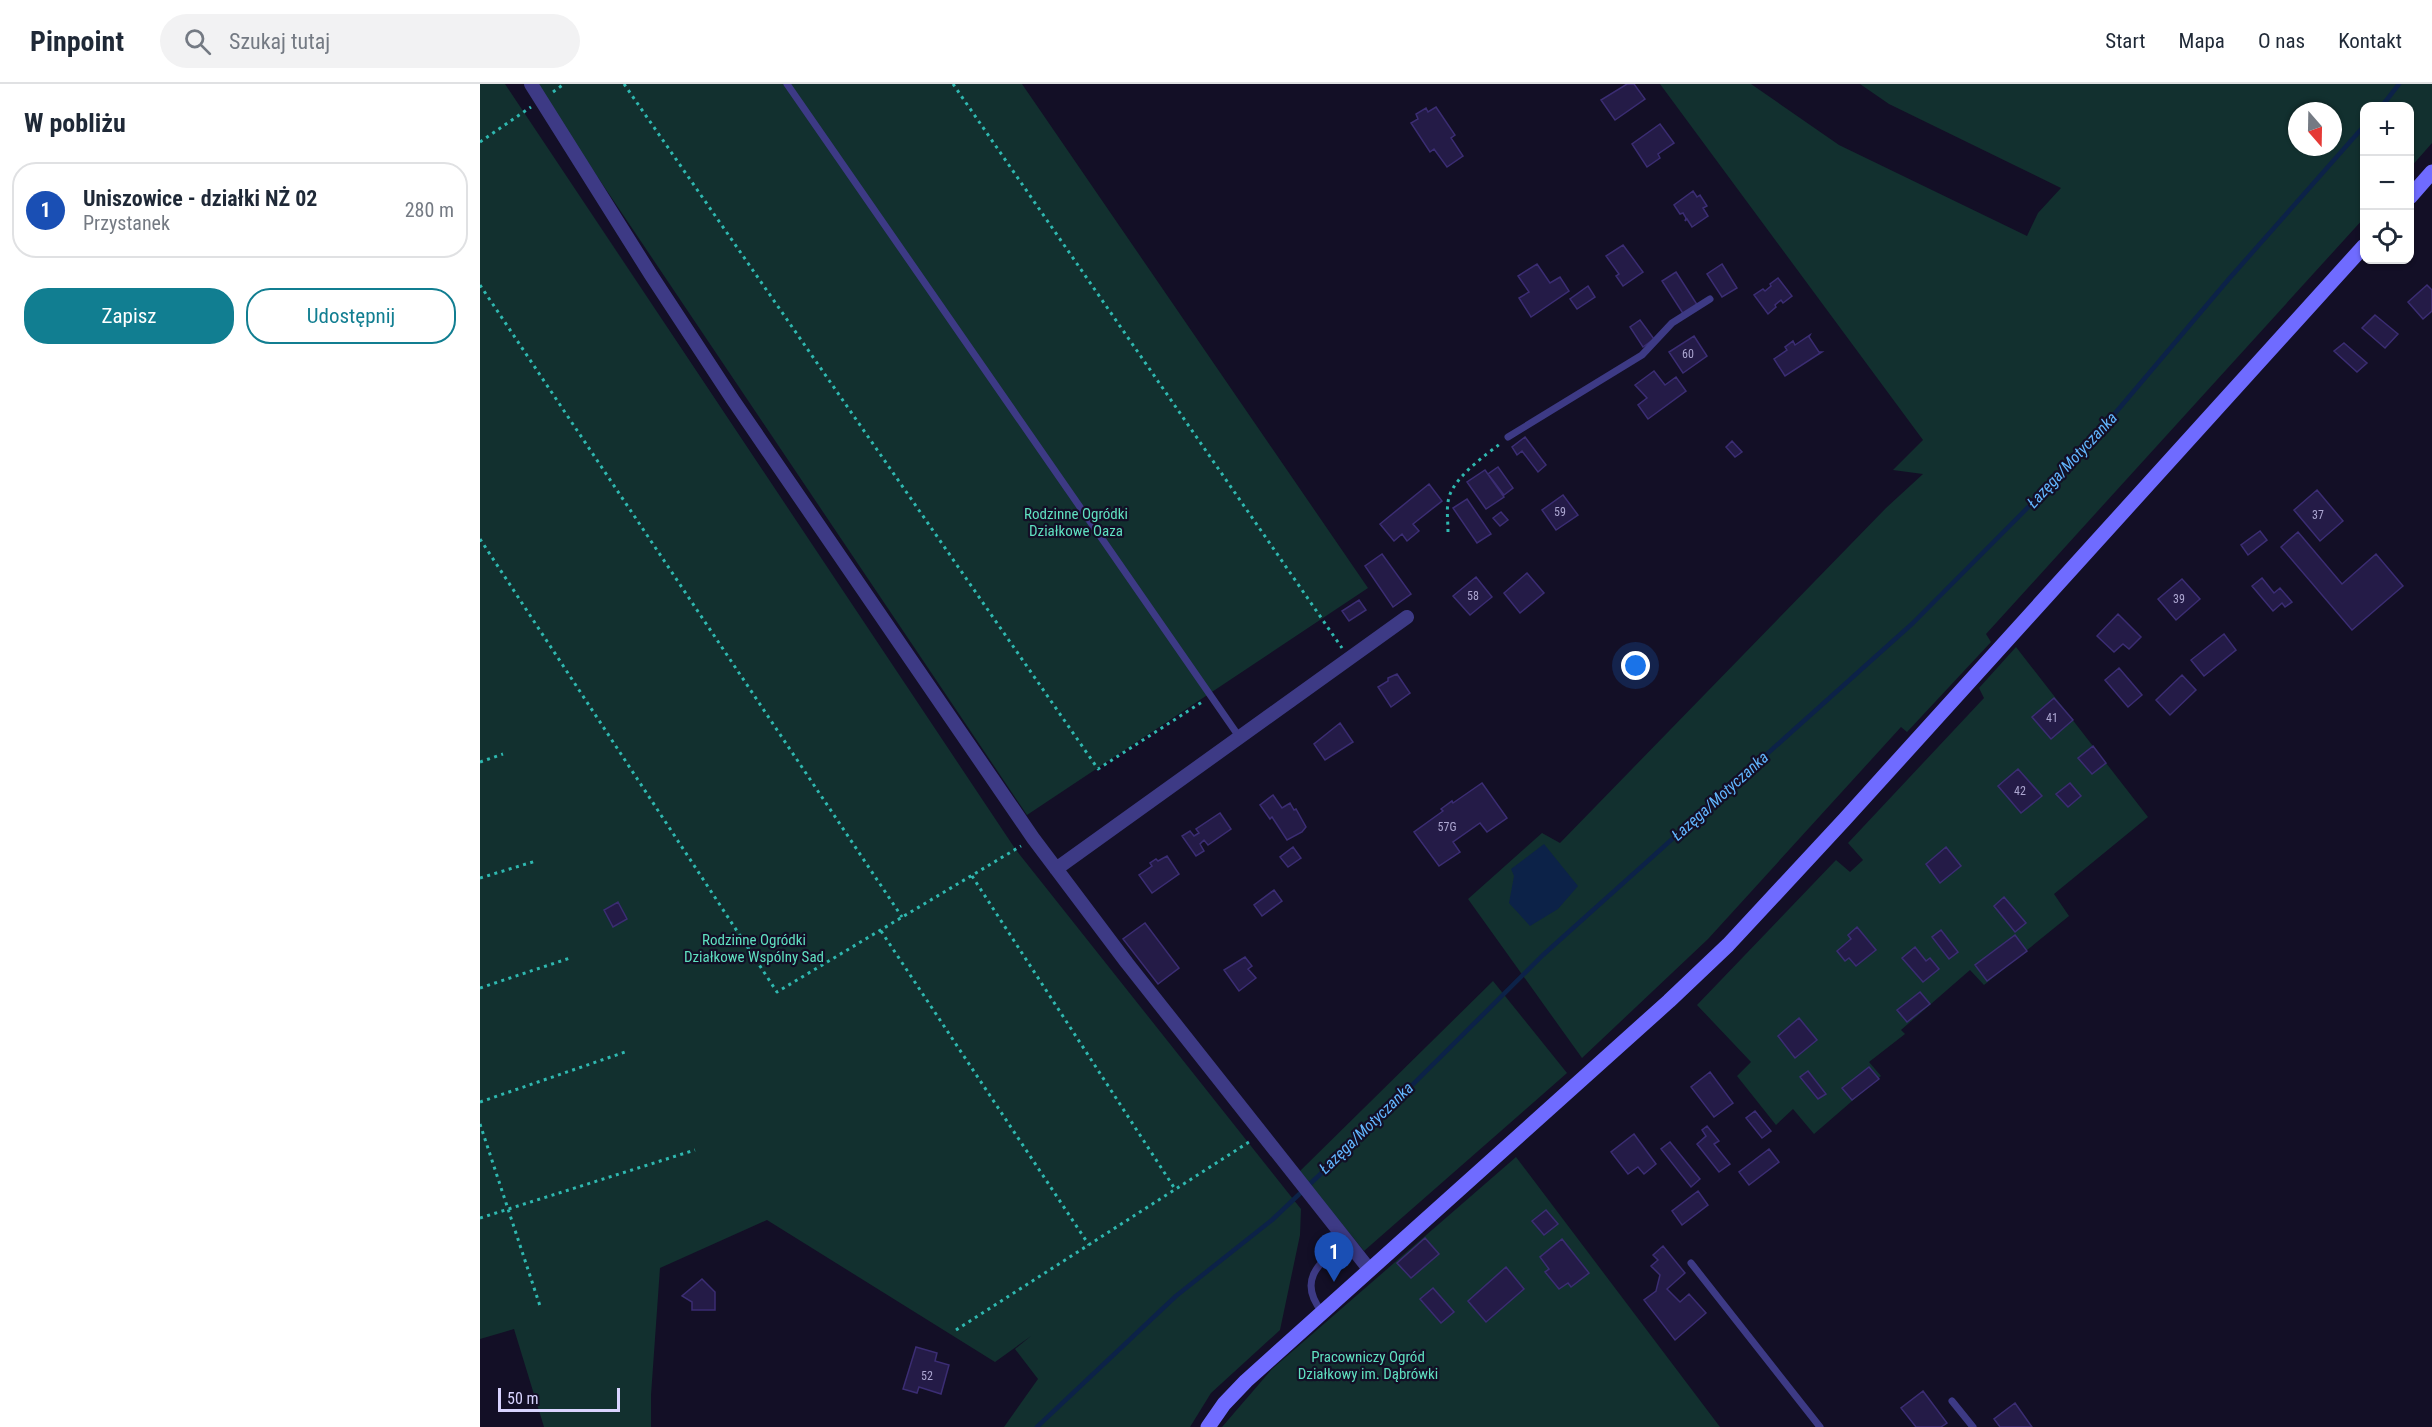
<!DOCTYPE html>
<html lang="pl">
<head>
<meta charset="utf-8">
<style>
	:root { --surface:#fff; --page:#f2f2f3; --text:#1f2937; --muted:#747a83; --line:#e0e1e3; --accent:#117e91 }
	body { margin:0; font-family:"Roboto Condensed",sans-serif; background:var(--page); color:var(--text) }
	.controls { position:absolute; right:18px; top:18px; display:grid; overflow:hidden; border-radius:12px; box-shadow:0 2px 4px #0004 }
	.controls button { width:54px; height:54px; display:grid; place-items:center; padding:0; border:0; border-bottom:2px solid var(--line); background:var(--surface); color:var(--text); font:30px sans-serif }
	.compass { position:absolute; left:1808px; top:18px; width:54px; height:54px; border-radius:50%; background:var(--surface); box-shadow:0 2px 4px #0004; rotate:160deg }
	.scale { position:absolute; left:18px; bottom:15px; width:122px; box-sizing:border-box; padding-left:6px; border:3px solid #d9d4ff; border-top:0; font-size:16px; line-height:21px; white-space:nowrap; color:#d9d4ff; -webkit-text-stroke:4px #130f26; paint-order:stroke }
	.you { position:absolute; left:1156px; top:582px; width:21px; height:21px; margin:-15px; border:4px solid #fff; border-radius:50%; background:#1a73e8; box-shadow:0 0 0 9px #1a73e833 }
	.badge { display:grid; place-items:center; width:39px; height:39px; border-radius:50%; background:var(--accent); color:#fff; font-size:20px; font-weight:700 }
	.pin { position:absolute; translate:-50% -50px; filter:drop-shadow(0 2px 3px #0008) }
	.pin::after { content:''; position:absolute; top:32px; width:21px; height:18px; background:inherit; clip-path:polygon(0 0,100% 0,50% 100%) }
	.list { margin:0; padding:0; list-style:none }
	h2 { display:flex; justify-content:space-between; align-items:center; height:78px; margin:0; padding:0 24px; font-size:26px }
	h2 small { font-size:20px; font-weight:400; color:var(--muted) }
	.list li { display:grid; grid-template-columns:39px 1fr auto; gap:18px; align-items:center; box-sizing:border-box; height:96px; margin:0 12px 12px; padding:0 12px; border:2px solid var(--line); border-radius:24px }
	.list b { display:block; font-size:22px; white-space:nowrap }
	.list p { margin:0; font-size:20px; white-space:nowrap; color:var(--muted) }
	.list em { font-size:20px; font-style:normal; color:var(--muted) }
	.actions { display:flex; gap:12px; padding:18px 24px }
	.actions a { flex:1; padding:14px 0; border:2px solid var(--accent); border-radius:24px; text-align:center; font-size:21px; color:var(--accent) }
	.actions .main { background:var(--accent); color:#fff }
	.icon { flex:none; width:33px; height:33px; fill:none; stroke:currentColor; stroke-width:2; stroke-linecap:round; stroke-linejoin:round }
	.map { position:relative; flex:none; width:1952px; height:1343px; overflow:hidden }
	header { display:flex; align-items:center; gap:36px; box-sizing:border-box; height:84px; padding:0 30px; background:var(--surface); border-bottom:2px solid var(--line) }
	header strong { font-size:28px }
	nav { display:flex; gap:33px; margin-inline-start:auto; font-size:21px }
	.search { width:420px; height:54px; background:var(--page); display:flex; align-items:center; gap:15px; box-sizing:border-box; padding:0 21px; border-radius:33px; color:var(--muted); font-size:22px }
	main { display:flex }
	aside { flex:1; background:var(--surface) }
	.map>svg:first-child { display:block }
	.green { fill:#12302f; fill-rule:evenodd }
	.water { fill:#0c2248 }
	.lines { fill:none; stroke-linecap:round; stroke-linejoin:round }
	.stream { stroke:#0c2248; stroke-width:4.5 }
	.building { fill:#241b47; stroke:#3b2d73; stroke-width:1.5 }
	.path { stroke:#2fb8b0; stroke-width:3; stroke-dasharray:3 4.5; stroke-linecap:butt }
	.lane { stroke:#3d3a85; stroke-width:7 }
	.street { stroke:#3d3a85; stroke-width:14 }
	.secondary { stroke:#6f6bff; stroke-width:15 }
	.labels { text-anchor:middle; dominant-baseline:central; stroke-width:4.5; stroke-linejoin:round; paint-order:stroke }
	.number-label { font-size:12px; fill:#aca6d1 }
	.park-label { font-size:15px; fill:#5fe0c0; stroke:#130f26 }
	.water-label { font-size:16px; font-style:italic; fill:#62b6ff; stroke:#130f26 }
</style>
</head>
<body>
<header>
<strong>Pinpoint</strong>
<div class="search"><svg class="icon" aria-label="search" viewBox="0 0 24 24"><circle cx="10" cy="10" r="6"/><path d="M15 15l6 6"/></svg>Szukaj tutaj</div>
<nav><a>Start</a><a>Mapa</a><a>O nas</a><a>Kontakt</a></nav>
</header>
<main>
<aside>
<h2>W pobliżu<small></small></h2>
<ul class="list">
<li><span class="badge" style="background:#1a4fb4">1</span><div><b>Uniszowice - działki NŻ 02</b><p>Przystanek</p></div><em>280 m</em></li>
</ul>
<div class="actions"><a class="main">Zapisz</a><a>Udostępnij</a></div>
</aside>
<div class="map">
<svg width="1952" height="1343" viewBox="0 0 1952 1343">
	<rect width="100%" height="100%" fill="#130f26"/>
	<path class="green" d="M0 0H25L536 766 821 1125 820 1151 800 1246 731 1309 710 1343H524L558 1295 535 1265 551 1252 515 1278 287 1136 180 1184 171 1311V1343H64L34 1245 0 1255Z
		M55 0H542L888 504 547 731Z
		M1180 0H1271L1359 61 1547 152 1558 129 1581 104 1409 20 1380 0H1952V59L1930 84V22H1884V134L1506 550 1511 558 1427 648 1421 643 1228 855 1102 974 988 815 1062 749 1080 759 1406 424 1443 390 1413 386 1443 356ZM1817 27H1853V63H1817Z
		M1536 563 1668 733 1574 810 1589 832 1504 901 1490 886 1421 946 1425 950 1389 978 1401 992 1334 1050 1313 1025 1296 1041 1257 992 1271 978 1217 921 1356 776 1370 788 1383 776 1368 759 1504 614 1499 604Z
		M1013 897 1087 989 884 1167 819 1088Z
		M1036 1073 1240 1343H742L792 1285Z"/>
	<path class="water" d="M1064 760 1098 802 1078 825 1050 842 1029 819 1034 792 1031 785Z"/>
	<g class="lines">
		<path class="stream" d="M1902 22 1919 0
			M557 1343 696 1212 792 1136 890 1043 1063 871 1433 539 1598 373 1748 196 1884 42"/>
	</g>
	<path class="building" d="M1147 0H1154L1165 15 1135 36 1121 16Z
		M956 23 975 51 971 54 983 72 967 83 954 65 950 68 931 39 938 35 936 30 946 24 948 28Z
		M1180 40 1194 59 1178 70 1180 74 1167 83 1152 60Z
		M1213 107 1217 113 1220 111 1227 122 1223 124 1228 132 1212 143 1207 135 1205 137 1206 134 1203 129 1200 130 1194 121Z
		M1143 161 1163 188 1143 202 1136 192 1139 190 1126 172Z
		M1057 180 1070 199 1080 193 1089 207 1051 233 1039 214 1049 208 1038 192Z
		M1242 180 1257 204 1242 213 1227 190Z
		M1196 188 1218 222 1204 231 1182 197Z
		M1298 194 1312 212 1303 219 1301 216 1295 221 1296 223 1288 230 1274 211 1283 205 1285 207 1291 202 1290 200Z
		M1947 201 1952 206V227L1943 235 1928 218Z
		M1108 202 1115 213 1097 225 1090 215Z
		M1895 231 1918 250 1905 264 1882 244Z
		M1160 236 1174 255 1163 263 1150 243Z
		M1330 251 1329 253 1339 268H1342L1305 292 1294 275 1307 266 1305 263 1313 257 1315 261Z
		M1214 252 1227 272 1203 289 1189 268Z
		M1864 259 1887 279 1877 288 1854 267Z
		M1174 287 1185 301 1196 293 1206 307 1168 335 1158 321 1167 314 1155 301Z
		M1045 353 1066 381 1058 388 1042 367 1037 371 1032 363Z
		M1252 357 1262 368 1255 373 1246 363Z
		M1018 383 1033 404 1024 411 1008 390Z
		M1005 386 1024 413 1006 425 987 398Z
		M949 400 962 417 933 440 939 447 927 457 922 450 914 457 900 440Z
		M1837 406 1863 437 1840 457 1814 426Z
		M1083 411 1098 431 1076 446 1062 426Z
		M987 415 1011 450 997 459 973 424Z
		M1021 428 1028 436 1020 442 1013 434Z
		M1780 447 1787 456 1768 471 1761 461Z
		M1818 448 1862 500 1896 470 1923 502 1872 546 1801 463Z
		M902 470 931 510 913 523 885 482Z
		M1047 489 1064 509 1040 529 1024 509Z
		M996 493 1012 513 990 531 973 512Z
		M1782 494 1794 509 1800 504 1812 518 1805 523 1802 519 1793 527 1772 502Z
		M1702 495 1720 515 1696 536 1678 515Z
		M879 516 886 526 869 537 862 527Z
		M1638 530 1661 553 1649 565 1643 560 1634 568 1617 552Z
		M1744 550 1756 566 1724 592 1711 576Z
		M1639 584 1662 611 1648 623 1625 596Z
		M917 590 930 609 911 623 898 603 908 597V594Z
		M1702 591 1716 606 1690 631 1676 616Z
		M1574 614 1593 636 1571 655 1552 633Z
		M860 639 873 658 845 676 834 660Z
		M1613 662 1626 679 1612 690 1598 674Z
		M1538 685 1562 712 1541 729 1518 702Z
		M1002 699 1027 734 1007 748 1000 739 973 758 980 768 959 782 934 748 963 727 961 725 972 717 973 719Z
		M1590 699 1601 712 1588 723 1576 710Z
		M793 711 802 724 810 719 814 726 816 725 826 743 822 748 807 756 792 733 790 735 780 721Z
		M740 729 751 745 728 761 724 756 720 760 724 767 716 772 702 752 710 747 714 752 719 749 716 745Z
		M813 763 821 774 808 783 800 773Z
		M1466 763 1481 782 1460 799 1446 780Z
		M687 772 699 790 672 809 659 791 672 782 670 779 676 775 678 777Z
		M794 806 802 817 782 832 774 821Z
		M1524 813 1546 839 1535 848 1514 822Z
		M138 818 147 835 133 843 124 826Z
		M665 839 699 884 678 900 643 855Z
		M1377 843 1396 866 1376 882 1369 874 1365 877 1357 867 1371 855 1368 851Z
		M1461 846 1478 868 1469 875 1452 853Z
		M1535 851 1547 867 1507 897 1495 881Z
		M1435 863 1446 877 1450 874 1459 885 1443 898 1422 874Z
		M765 873 772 882 768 885 776 894 759 907 744 886Z
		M1440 908 1450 920 1427 938 1417 926Z
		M1319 934 1337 956 1315 974 1298 952Z
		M1389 983 1399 995 1372 1016 1362 1004Z
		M1328 987 1346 1010 1338 1015 1320 993Z
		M1230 988 1253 1019 1234 1033 1211 1003Z
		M1275 1027 1291 1047 1282 1054 1266 1034Z
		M1227 1042 1239 1057 1234 1060 1250 1080 1239 1088 1217 1060 1226 1052 1222 1046Z
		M1154 1050 1176 1080 1164 1090 1158 1083 1148 1090 1131 1068Z
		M1190 1058 1220 1095 1211 1103 1181 1065Z
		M1289 1065 1299 1078 1269 1101 1259 1088Z
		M1218 1107 1228 1121 1202 1141 1192 1127Z
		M1066 1126 1078 1140 1064 1151 1052 1137Z
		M945 1154 959 1170 931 1194 917 1179Z
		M1082 1155 1109 1189 1091 1203 1088 1199 1079 1205 1065 1188 1069 1185 1060 1173Z
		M1183 1162 1205 1189 1187 1205 1200 1218 1209 1210 1226 1229 1195 1256 1164 1216 1176 1207 1180 1191 1171 1182 1178 1176 1173 1171Z
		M1026 1183 1044 1205 1006 1238 988 1217Z
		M222 1195 235 1208V1226H212V1218L202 1212Z
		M953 1204 974 1228 961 1239 940 1215Z
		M436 1263 457 1269 455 1277 469 1281 461 1310 439 1303 437 1309 423 1305Z
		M1443 1307 1467 1339 1461 1343H1436L1421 1324Z
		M1535 1319 1552 1343H1520L1514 1335Z"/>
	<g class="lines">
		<path class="path" d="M144 0 618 685 722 618
			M473 0 862 564
			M73 8 84 0
			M0 58 51 23
			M0 201 422 833
			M968 448C968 434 965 418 972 406 981 389 1005 371 1020 360
			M0 455 297 908 541 762
			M0 678 23 670
			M492 792 695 1105
			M0 794 56 777
			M401 847 609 1161
			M0 904 90 874
			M0 1018 145 968
			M0 1040 61 1225
			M0 1134 215 1066
			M476 1246 769 1058"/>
		<path class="lane" d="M307 0 760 654
			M1028 353 1162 271 1192 239 1230 215
			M1211 1179 1340 1343
			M842 1228C816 1195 841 1178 865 1157
			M1472 1317 1493 1343"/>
		<path class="street" d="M51 0 171 191 253 316 553 754 647 879 889 1185
			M576 785 927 533"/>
		<path class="secondary" d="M1930 113 1952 88
			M728 1343 744 1320 766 1297 1189 917 1248 861 1365 735 1884 162"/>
	</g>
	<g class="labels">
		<g class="number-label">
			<text x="1208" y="270">60</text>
			<text x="1080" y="428">59</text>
			<text x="1838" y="431">37</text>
			<text x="993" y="512">58</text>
			<text x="1699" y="515">39</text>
			<text x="1572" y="634">41</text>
			<text x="1540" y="707">42</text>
			<text x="967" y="743">57G</text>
			<text x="447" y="1292">52</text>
		</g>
		<g class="park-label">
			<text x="596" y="430">Rodzinne Ogródki<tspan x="596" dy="17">Działkowe Oaza</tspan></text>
			<text x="274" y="856">Rodzinne Ogródki<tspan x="274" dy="17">Działkowe Wspólny Sad</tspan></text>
			<text x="888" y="1273">Pracowniczy Ogród<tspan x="888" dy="17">Działkowy im. Dąbrówki</tspan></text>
		</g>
		<g class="water-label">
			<text transform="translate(1592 376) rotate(-47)">Łazęga/Motyczanka</text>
			<text transform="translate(1240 712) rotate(-42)">Łazęga/Motyczanka</text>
			<text transform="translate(886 1044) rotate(-44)">Łazęga/Motyczanka</text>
		</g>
	</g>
</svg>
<div class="controls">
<button>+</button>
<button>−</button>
<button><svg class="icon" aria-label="locate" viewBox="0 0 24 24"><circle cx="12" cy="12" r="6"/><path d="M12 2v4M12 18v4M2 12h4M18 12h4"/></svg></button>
</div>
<svg class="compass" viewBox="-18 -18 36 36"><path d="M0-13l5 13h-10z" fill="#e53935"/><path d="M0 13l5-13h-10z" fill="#747a83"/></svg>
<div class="scale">50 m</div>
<div class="you"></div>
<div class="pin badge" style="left:854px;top:1198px;background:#1a4fb4">1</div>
</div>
</main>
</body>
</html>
